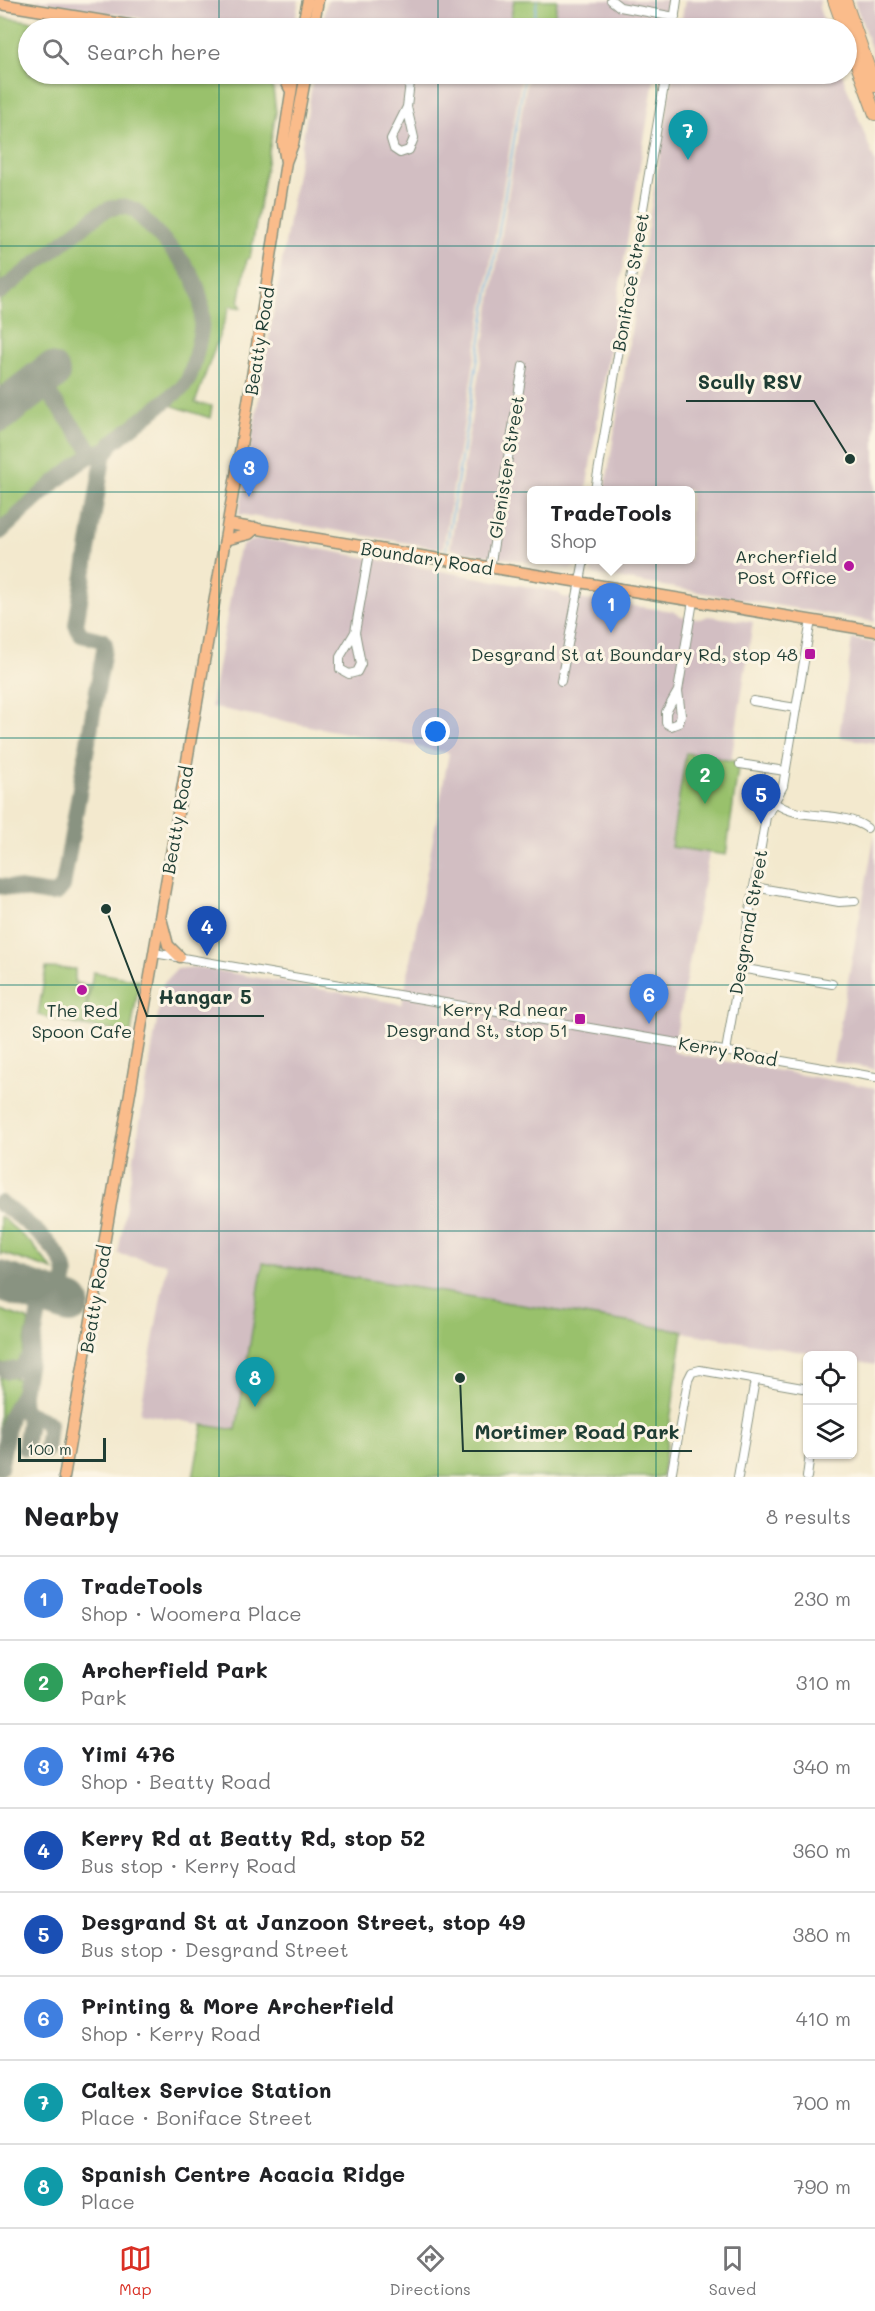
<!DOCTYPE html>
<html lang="en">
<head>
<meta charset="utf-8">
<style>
	:root { --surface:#fff; --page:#f6f6f6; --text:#202124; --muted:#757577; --line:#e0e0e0; --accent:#d93025 }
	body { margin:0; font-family:Mali,sans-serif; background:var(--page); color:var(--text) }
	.controls { position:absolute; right:18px; bottom:18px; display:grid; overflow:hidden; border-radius:9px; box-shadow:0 2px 4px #0004 }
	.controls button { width:54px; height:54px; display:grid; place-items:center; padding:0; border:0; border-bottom:2px solid var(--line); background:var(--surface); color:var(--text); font:30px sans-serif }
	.scale { position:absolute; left:18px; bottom:15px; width:88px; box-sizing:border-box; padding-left:6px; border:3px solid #1f3d34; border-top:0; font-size:16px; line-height:21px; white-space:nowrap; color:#1f3d34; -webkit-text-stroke:4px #fcf5e5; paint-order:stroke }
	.you { position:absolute; left:436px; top:732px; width:21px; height:21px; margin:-15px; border:4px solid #fff; border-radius:50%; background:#1a73e8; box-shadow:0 0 0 9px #1a73e833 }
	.badge { display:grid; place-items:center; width:39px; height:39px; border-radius:50%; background:var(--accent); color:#fff; font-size:20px; font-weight:700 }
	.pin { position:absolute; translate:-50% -50px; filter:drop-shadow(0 2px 3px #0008) }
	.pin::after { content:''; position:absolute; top:32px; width:21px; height:18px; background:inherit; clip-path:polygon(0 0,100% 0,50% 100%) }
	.popup { position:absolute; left:527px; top:486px; width:168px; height:78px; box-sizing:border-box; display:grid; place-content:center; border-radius:9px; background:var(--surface); filter:drop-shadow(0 2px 4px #0005); font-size:20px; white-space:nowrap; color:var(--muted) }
	.popup b { font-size:22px; color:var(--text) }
	.popup::after { content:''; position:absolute; left:50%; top:100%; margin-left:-12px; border:12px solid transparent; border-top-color:var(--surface) }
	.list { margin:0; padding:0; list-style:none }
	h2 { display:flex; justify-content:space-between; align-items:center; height:78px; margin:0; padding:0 24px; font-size:26px }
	h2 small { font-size:20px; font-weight:400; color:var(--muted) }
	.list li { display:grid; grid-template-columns:39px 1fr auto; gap:18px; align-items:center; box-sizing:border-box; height:84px; padding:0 24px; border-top:2px solid var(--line) }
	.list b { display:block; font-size:22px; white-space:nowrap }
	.list p { margin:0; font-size:20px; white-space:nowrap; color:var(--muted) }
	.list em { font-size:20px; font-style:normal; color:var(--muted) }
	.icon { flex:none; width:33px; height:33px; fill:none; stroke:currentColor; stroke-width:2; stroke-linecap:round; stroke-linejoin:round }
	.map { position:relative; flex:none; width:875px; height:1477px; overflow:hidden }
	.search { position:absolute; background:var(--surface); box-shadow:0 2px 4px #0004; left:18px; right:18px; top:18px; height:66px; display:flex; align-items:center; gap:15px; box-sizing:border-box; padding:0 21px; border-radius:33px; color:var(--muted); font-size:22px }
	.sheet { height:750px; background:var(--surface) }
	nav { display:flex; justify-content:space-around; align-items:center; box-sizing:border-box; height:84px; border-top:2px solid var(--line); background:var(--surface); font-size:16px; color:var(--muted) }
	nav a { display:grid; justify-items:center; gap:3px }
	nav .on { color:var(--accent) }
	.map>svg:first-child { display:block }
	.industrial { fill:#d2bec2 }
	.green { fill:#99c16c; stroke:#5c7f50; stroke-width:1.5 }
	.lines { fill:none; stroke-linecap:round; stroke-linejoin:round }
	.stream { stroke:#74ade4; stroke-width:1.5 }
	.taxiway { stroke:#899381; stroke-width:16 }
	.runway { stroke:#899381; stroke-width:40 }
	.minor-casing { stroke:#899381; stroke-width:10 }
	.major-casing { stroke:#899381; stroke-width:13 }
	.highway-casing { stroke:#899381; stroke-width:14 }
	.minor { stroke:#fff; stroke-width:8 }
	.major { stroke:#fabc8b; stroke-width:10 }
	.highway { stroke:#fabc8b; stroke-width:12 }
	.grid { fill:none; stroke:#0f766e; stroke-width:1.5; stroke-opacity:0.55 }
	.poi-dot { fill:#b5179e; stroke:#fcf5e5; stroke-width:2 }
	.labels { text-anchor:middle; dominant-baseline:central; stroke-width:6; stroke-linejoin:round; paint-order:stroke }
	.street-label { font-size:18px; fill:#1f3d34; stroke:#fcf5e5 }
	.poi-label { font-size:18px; fill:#1f3d34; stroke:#fcf5e5; text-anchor:end }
	.leader { fill:none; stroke:#1f3d34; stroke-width:2 }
	.callout-dot { fill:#1f3d34; stroke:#fcf5e5; stroke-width:2 }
	.callout-label { font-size:20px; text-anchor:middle; font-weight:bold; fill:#1f3d34; stroke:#fcf5e5; stroke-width:6; stroke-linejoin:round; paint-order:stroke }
</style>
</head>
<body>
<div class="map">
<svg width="875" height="1477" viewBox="0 0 875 1477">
	<rect width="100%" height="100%" fill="#fcf5e5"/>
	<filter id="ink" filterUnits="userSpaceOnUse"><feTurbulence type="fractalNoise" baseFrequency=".0167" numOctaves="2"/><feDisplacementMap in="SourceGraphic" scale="12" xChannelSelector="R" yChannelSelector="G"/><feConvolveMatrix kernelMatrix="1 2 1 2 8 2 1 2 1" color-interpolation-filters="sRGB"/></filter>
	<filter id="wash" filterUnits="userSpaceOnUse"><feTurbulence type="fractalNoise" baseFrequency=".008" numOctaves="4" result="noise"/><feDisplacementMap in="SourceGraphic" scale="24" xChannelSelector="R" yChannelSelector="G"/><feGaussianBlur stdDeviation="1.35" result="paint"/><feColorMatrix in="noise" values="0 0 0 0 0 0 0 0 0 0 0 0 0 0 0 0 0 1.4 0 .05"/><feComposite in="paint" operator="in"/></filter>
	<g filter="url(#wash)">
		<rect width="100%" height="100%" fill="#f3e9ce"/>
		<path class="industrial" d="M31 0H299L294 28H200Z
			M327 0H514L509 28H322Z
			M557 0H668L663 28H553Z
			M685 0H820L819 8 826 28H680Z
			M854 0H875V59Z
			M314 74H522L443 549 239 514Z
			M528 74H655L586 490H532V560H575L574 568 569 569 450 549Z
			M673 74H842L875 162V622L593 574 591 570 593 560H690V490H605Z
			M263 539 558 592 563 597 673 611 680 616 701 619 708 616 753 622 731 761 686 753 671 846 709 853 673 1052 875 1088V1365L853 1361 852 1356 820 1355 263 1263 236 1431 140 1413 167 1264 118 1254 163 984 177 969 198 967 402 1004 449 753 211 707 238 553 242 546 251 541Z
			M852 639 875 643V743L839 737Z
			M875 834V1069L833 1062Z"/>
		<path class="green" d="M514 0H557L553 28H509Z
			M0 17 80 28H28V74H262L273 89 276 112 250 258 247 259 239 303 242 308 230 306 195 403 212 406 210 418 173 406 171 401 181 390 175 387 0 526Z
			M686 753 739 762 726 855 671 847Z
			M46 968 75 969V983L89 985 83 1026 38 1015Z
			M93 972 139 980 131 1033 84 1026Z
			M0 1216 32 1244 53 1270 1 1253 0 1256Z
			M263 1263 683 1331 662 1477H193L203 1425 236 1430Z
			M0 1310 27 1319 29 1322 22 1357 14 1364H0Z
			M0 1373 18 1379 17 1392 7 1413 0 1452Z"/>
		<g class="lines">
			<path class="stream" d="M533 28 537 0
				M446 550 525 74"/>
			<path class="taxiway" d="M0 292 99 214C111 207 123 203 136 211 176 257 215 278 198 345 195 357 193 369 188 380L182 388 112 443 103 458 76 625 81 635 102 640 105 644 63 886 57 893 50 894 0 886
				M39 381 93 453
				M0 532C24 511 78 455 107 449
				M0 1203C18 1215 73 1256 65 1280 60 1293 45 1294 40 1307L23 1392 10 1416 0 1468
				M0 1281 37 1292 50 1289 62 1292 64 1300 60 1306 53 1307 44 1296 26 1291
				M5 1371 21 1368 30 1356
				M23 1392 22 1404 25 1412 49 1423 46 1451
				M25 1448 29 1422 26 1414"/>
			<path class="runway" d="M0 412 50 373
				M0 1281 70 1304"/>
		</g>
	</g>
	<g filter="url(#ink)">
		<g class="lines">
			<g class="minor-casing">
				<path id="minor" d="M611 0 620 7 675 17
					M673 28 677 0
					M407 107 414 138 409 150 400 153 394 149 391 139 407 107 411 74
					M595 490 666 74
					M490 568 523 366
					M355 632 361 664 357 672 349 674 340 669V657L355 632 370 548
					M561 681 584 560
					M678 691 681 715 679 723 671 726 666 723V712L678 691 693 601
					M753 701 796 708
					M740 764 785 771
					M775 803C801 822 840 809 867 828
					M754 887 839 902 855 901
					M154 953 875 1077
					M740 968 832 984
					M726 1051 766 817 783 786 811 620
					M671 1477 688 1380 692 1372 700 1370 808 1389
					M738 1477 755 1380
					M807 1477 810 1454"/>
			</g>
			<g class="major-casing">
				<path id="major" d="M0 4 147 28
					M302 28 308 0
					M313 28 318 0
					M282 74 291 91
					M286 162 283 144 294 74
					M228 524 875 631
					M225 540 249 534 256 528
					M162 922 168 945 180 957
					M64 1477 240 452 286 162 293 144 306 74"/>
			</g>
			<g class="highway-casing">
				<path id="highway" d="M834 0 844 28
					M845 0 875 86
					M846 35 875 114"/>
			</g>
			<use href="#minor" class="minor"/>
			<use href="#major" class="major"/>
			<use href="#highway" class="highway"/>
		</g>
	</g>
	<path class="grid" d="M219 0V28M438 0V28M656 0V28M219 74V1477M438 74V1477M656 74V1477M0 246H875M0 492H875M0 738H875M0 985H875M0 1231H875"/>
	<g class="poi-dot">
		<circle cx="849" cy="566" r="6"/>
		<rect x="804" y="648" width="12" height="12" rx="3"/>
		<circle cx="82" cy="990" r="6"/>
		<rect x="574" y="1013" width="12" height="12" rx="3"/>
	</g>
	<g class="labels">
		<g class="street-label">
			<text transform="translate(630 282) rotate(-80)">Boniface Street</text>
			<text transform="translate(259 341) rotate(-81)">Beatty Road</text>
			<text transform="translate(506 467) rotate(-81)">Glenister Street</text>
			<text transform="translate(427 558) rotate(9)">Boundary Road</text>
			<text transform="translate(177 820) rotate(-80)">Beatty Road</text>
			<text transform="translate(748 922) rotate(-80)">Desgrand Street</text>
			<text transform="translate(728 1051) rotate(10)">Kerry Road</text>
			<text transform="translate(95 1299) rotate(-80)">Beatty Road</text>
		</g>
		<g class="poi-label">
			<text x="837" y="556">Archerfield<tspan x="837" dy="21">Post Office</tspan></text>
			<text x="798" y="654">Desgrand St at Boundary Rd, stop 48</text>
			<text x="568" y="1009">Kerry Rd near<tspan x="568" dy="21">Desgrand St, stop 51</tspan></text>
			<text x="82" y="1010" text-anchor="middle">The Red<tspan x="82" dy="21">Spoon Cafe</tspan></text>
		</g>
	</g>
	<path class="leader" d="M850 459L814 401H686M106 909L147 1016H264M460 1378L463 1451H692"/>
	<g class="callout-dot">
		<circle cx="850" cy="459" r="6"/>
		<circle cx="106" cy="909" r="6"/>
		<circle cx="460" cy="1378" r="6"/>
	</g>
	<g class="callout-label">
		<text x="750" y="389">Scully RSV</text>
		<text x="205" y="1004">Hangar 5</text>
		<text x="577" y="1439">Mortimer Road Park</text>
	</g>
</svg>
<div class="controls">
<button><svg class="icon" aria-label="locate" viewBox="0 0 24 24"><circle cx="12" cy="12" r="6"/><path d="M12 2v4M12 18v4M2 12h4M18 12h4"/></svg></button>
<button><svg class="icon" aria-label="layers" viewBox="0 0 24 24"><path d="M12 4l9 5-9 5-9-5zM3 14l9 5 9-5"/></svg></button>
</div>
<div class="scale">100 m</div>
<div class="you"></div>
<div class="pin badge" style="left:611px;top:633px;background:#3f7fe0">1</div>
<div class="popup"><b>TradeTools</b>Shop</div>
<div class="pin badge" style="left:705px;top:804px;background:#2e9e5b">2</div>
<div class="pin badge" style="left:249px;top:497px;background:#3f7fe0">3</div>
<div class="pin badge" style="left:207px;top:956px;background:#1a4fb4">4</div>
<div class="pin badge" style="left:761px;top:824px;background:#1a4fb4">5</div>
<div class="pin badge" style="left:649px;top:1024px;background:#3f7fe0">6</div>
<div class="pin badge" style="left:688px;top:160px;background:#0f9aa8">7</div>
<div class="pin badge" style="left:255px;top:1407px;background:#0f9aa8">8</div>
<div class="search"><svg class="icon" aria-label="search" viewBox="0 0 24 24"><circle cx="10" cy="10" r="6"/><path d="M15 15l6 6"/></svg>Search here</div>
</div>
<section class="sheet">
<h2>Nearby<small>8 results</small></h2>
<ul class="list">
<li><span class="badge" style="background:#3f7fe0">1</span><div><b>TradeTools</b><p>Shop · Woomera Place</p></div><em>230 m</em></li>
<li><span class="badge" style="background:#2e9e5b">2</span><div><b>Archerfield Park</b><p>Park</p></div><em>310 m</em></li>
<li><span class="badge" style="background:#3f7fe0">3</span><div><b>Yimi 476</b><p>Shop · Beatty Road</p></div><em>340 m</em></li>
<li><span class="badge" style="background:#1a4fb4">4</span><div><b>Kerry Rd at Beatty Rd, stop 52</b><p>Bus stop · Kerry Road</p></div><em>360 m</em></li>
<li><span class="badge" style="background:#1a4fb4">5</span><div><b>Desgrand St at Janzoon Street, stop 49</b><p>Bus stop · Desgrand Street</p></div><em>380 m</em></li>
<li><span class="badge" style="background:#3f7fe0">6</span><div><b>Printing &amp; More Archerfield</b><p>Shop · Kerry Road</p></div><em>410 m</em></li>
<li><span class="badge" style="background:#0f9aa8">7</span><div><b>Caltex Service Station</b><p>Place · Boniface Street</p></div><em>700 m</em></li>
<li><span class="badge" style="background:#0f9aa8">8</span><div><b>Spanish Centre Acacia Ridge</b><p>Place</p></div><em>790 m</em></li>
</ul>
</section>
<nav>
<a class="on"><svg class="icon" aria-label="map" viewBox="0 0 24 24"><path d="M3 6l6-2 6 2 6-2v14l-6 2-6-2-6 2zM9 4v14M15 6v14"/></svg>Map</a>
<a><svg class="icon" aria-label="directions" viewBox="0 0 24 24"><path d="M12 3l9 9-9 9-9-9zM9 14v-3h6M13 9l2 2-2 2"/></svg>Directions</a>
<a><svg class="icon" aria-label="saved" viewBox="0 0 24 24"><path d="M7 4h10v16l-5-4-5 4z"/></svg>Saved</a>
</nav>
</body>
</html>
